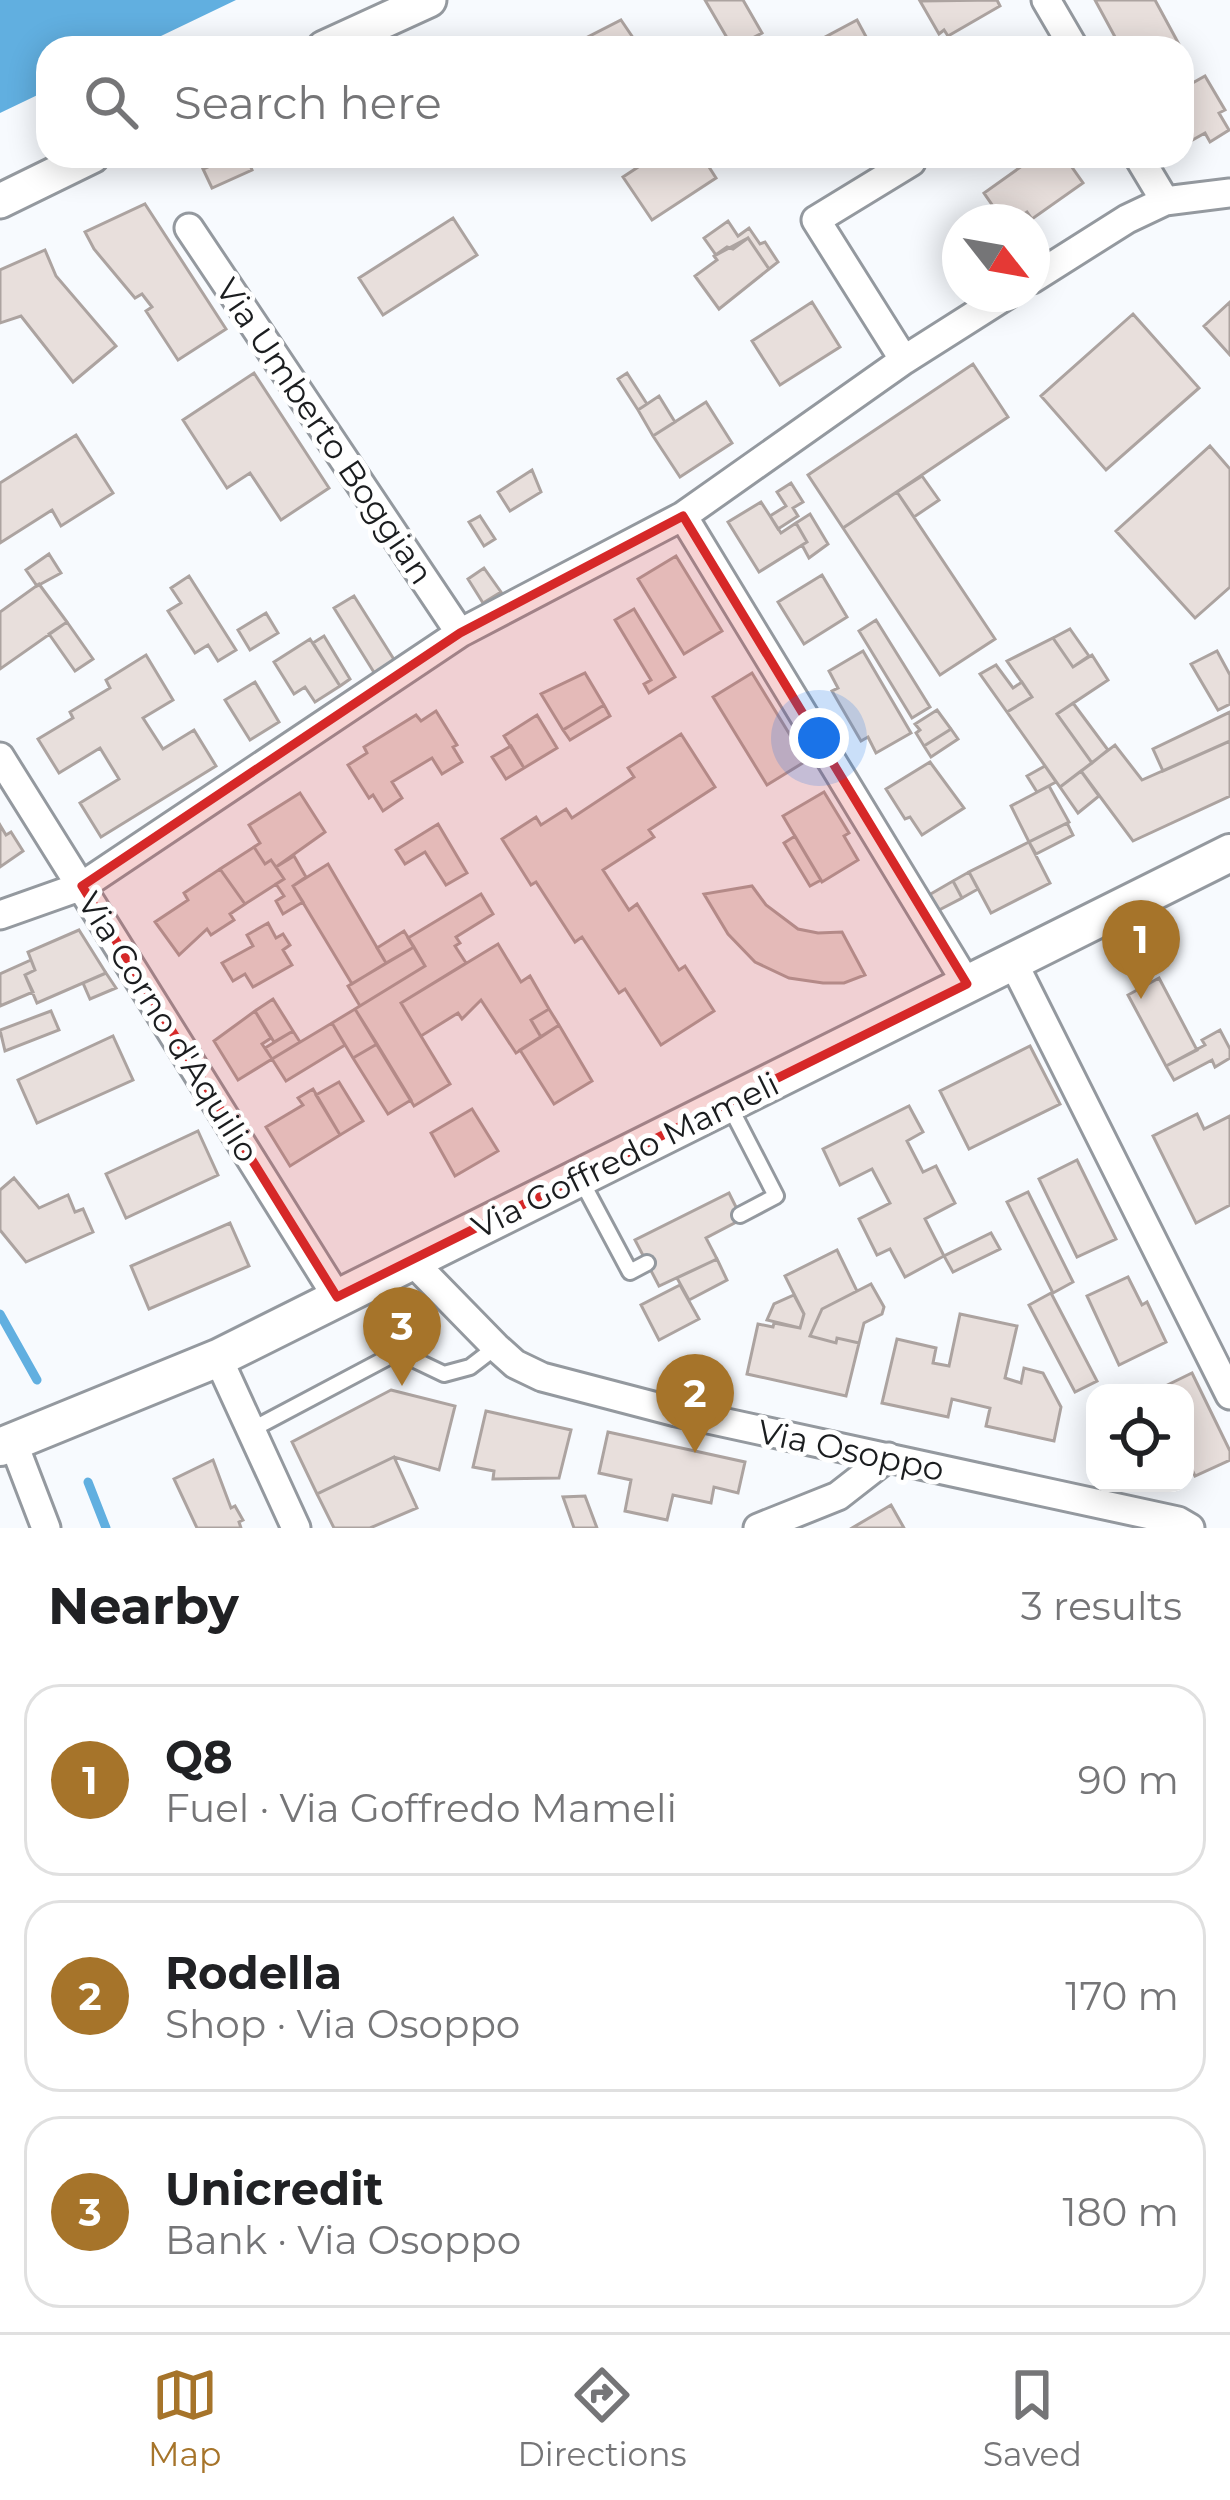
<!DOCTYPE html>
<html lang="en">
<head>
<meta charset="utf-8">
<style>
	:root { --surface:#fff; --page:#f2f2f2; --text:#202124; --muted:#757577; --line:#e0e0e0; --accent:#a6742a }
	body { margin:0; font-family:Montserrat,sans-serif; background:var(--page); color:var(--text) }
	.controls { position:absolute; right:36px; bottom:36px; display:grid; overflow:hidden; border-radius:24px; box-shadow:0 6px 30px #0003 }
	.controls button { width:108px; height:108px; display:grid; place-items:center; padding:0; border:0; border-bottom:3px solid var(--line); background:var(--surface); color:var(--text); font:60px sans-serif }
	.compass { position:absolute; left:942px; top:204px; width:108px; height:108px; border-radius:50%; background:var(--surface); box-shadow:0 6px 30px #0003; rotate:121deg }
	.you { position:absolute; left:819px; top:738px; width:42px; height:42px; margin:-30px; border:9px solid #fff; border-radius:50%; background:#1a73e8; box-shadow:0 0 0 18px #1a73e833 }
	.badge { display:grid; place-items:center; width:78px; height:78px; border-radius:50%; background:var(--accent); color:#fff; font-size:39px; font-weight:700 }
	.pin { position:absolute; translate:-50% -99px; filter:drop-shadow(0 3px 6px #0008) }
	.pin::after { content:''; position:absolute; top:63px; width:42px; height:36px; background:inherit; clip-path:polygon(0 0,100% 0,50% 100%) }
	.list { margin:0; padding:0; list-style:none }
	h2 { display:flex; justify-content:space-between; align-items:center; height:156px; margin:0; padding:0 48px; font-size:51px }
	h2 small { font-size:39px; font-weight:400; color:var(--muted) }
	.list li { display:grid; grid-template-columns:78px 1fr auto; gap:36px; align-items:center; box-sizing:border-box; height:192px; margin:0 24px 24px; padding:0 24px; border:3px solid var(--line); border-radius:36px }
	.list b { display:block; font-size:45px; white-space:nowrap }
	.list p { margin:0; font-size:39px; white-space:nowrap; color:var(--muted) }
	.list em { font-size:39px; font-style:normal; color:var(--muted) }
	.icon { flex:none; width:66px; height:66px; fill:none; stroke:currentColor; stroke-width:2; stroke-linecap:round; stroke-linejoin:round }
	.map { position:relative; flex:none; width:1230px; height:1528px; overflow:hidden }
	.search { position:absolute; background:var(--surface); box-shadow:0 6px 30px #0003; left:36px; right:36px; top:36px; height:132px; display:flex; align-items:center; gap:30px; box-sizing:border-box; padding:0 42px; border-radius:36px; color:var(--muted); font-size:45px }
	.sheet { height:804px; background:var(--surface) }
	nav { display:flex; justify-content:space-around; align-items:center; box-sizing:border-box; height:168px; border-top:3px solid var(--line); background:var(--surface); font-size:33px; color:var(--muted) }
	nav a { display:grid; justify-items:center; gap:6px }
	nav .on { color:var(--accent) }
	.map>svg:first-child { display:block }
	.water { fill:#61afe0 }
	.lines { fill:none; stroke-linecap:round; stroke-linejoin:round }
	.stream { stroke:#61afe0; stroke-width:9 }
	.building { fill:#e8dfdc; stroke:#aca3a0; stroke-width:3 }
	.service-casing { stroke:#94999f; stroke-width:20 }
	.minor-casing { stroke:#94999f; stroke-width:33 }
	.tertiary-casing { stroke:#94999f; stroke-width:39 }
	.secondary-casing { stroke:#94999f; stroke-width:42 }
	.service { stroke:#fff; stroke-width:14 }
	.minor { stroke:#fff; stroke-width:27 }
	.tertiary { stroke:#fff; stroke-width:33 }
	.secondary { stroke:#fff; stroke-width:36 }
	.marked { fill:#d62828; fill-opacity:0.2; stroke:#d62828; stroke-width:9; stroke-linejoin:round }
	.labels { text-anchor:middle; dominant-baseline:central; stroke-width:10; stroke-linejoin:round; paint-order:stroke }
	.street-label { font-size:33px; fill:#1b1d1f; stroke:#fff }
</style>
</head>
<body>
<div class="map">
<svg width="1230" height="1528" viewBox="0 0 1230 1528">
	<rect width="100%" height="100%" fill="#f7fafe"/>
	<path class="water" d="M0 0H236L136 48H48V90L0 113Z"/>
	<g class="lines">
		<path class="stream" d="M0 1314 37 1380
			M88 1482 106 1528"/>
	</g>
	<path class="building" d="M705 0H743L762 33 733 48Z
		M997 0 1000 6 948 36 944 30 939 34 920 1Z
		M1095 0H1155L1181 48H1121Z
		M621 20 640 48 567 47 570 46Z
		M857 20 871 46 880 41 884 48H819L816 42Z
		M1205 76 1225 110 1219 113 1229 130 1210 142 1205 133 1189 142 1182 129V89Z
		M233 156H246L252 170 212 188 203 169Z
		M655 156H702L716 178 652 220 623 177Z
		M1036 156H1064L1083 183 1032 219 1027 212 1012 222H1004L984 193Z
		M145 204 226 329 178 360 146 311 152 307 142 294 135 298 94 249 85 232Z
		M453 218 477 255 383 315 359 278Z
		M728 221 738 236 749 228 760 244 765 242 778 262 769 269 748 238 716 255 704 238Z
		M748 238 769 269 719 309 695 276 717 260 714 256 727 247 733 249Z
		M45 250 56 276 116 346 73 382 21 316 0 323V270Z
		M812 302 840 347 780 385 752 341Z
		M1230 302V355L1204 326Z
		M1133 314 1199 388 1106 470 1041 396Z
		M973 364 1008 417 843 528 808 475Z
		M254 373 329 488 281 520 250 473 227 488 183 420Z
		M627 373 647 404 638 410 618 379Z
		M659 396 675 422 653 436 638 410Z
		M706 402 732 443 680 477 653 436Z
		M76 435 113 493 61 526 52 510 0 543V483Z
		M1210 446 1230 469V587L1195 618 1116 531Z
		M532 470 541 492 510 511 498 492Z
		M922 476 939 500 914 517 897 492Z
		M791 483 803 502 793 508 798 516 778 529 770 516 786 506 777 492Z
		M897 492 995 639 940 675 843 528Z
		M761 502 781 533 796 523 807 542 759 572 728 522Z
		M810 514 828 544 809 558 802 545 807 542 796 523Z
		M480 516 495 539 484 546 469 522Z
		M49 554 61 573 37 586 26 570Z
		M676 556 722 631 684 654 638 579Z
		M484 568 501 592 483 603 468 579Z
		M822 575 847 617 804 644 778 602Z
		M189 576 236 650 218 661 208 645 195 653 168 611 181 603 171 588Z
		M39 584 67 622 0 669V612Z
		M354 596 400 669 380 682 334 608Z
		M634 609 675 677 649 693 644 684 651 680 615 620Z
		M266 613 278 633 250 650 238 630Z
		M876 620 930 707 912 718 859 631Z
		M67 622 93 659 75 671 49 634Z
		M1070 629 1089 656 1073 667 1053 638Z
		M324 636 350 679 340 686 313 643Z
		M1053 638 1073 667 1092 655 1108 680 1057 714 1092 763 1060 787 1007 712 1032 697 1007 661Z
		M310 639 340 686 315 702 305 687 294 694 274 662Z
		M863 651 911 733 876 753 868 737 861 741 832 691 838 688 829 671Z
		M1217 651 1230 675V704L1218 710 1191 664Z
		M146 655 173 700 143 718 163 749 194 730 216 766 101 837 80 803 119 779 100 748 59 773 38 739 73 718 70 712 110 688 106 680Z
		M996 665 1013 688 1022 682 1032 697 1007 712 980 674Z
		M585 673 604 705 563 730 541 694Z
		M752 673 806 761 767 785 713 697Z
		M255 682 279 722 250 740 225 700Z
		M1073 703 1108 750 1092 763 1057 714Z
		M604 705 610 716 570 740 563 730Z
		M937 710 951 729 924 746 916 733 920 730 915 724Z
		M436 711 457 745 453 747 462 762 442 774 432 758 392 782 402 798 383 811 373 795 369 798 348 765 367 753 364 747 416 715 421 721Z
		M1230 712V741L1163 771 1153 749Z
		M537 715 557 748 524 768 504 736Z
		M951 729 958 739 931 757 924 746Z
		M681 734 715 787 649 830 654 837 603 870 629 910 637 904 679 970 685 966 714 1011 661 1045 625 989 619 993 582 937 575 942 536 882 531 885 502 839 536 817 541 825 566 809 572 818 634 777 628 768Z
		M1230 741V796L1133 841 1081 771 1115 745 1142 780Z
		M511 746 524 768 506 779 492 757Z
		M930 762 964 808 922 835 910 817 905 819 886 789Z
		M1045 766 1056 782 1037 792 1027 776Z
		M1081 771 1099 796 1078 813 1060 787Z
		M1049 786 1069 822 1029 842 1011 806Z
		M824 792 849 833 844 836 858 860 822 882 783 816Z
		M300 793 325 832 276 867 271 860 265 864 254 847 260 843 249 825Z
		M1067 823 1073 835 1036 854 1029 842Z
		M438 824 467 873 446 885 425 852 405 864 396 850Z
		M0 825 6 835 11 832 23 851 0 867Z
		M795 836 821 880 810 886 784 843Z
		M1029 842 1050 883 991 913 969 872Z
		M254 847 265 864 271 860 284 879 245 904 220 869Z
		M294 856 306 877 293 886 303 902 283 914 276 901 284 896 276 884 284 879 276 867Z
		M328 864 386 963 352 984 293 886Z
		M220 869 245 904 230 914 234 920 211 935 207 929 179 955 155 922 188 900 184 893Z
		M969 872 978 889 962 898 953 881Z
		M953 881 962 898 939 910 929 895Z
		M752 886 766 905 798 929 818 933 842 932 865 975 844 983H823L789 978 755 962 728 934 704 894Z
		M481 894 493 914 456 937 460 943 455 946 466 963 401 1003 450 1084 414 1106 355 1009 425 966 408 938Z
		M268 923 276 938 283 934 290 945 283 950 292 965 253 987 245 974 233 981 222 963 253 946 247 935Z
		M79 930 106 973 37 1003 25 975 35 970 28 952Z
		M404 931 414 947 386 963 377 948Z
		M498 944 521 982 530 976 549 1009 531 1020 541 1037 516 1053 481 1000 462 1019 458 1013 421 1036 401 1003Z
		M414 947 425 966 360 1006 348 986Z
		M31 960 35 970 25 975 33 992 0 1006V974Z
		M106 973 116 988 90 999 83 983Z
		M1159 978 1197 1050 1166 1066 1128 995Z
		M273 999 293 1031 274 1042 255 1011Z
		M355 1009 377 1044 353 1058 332 1023Z
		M549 1009 559 1025 541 1037 531 1020Z
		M51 1011 59 1030 5 1051 0 1030Z
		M255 1011 271 1038 262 1044 272 1059 238 1080 214 1041Z
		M332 1023 345 1045 286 1081 272 1059Z
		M559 1025 592 1081 554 1104 520 1050Z
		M1220 1030 1230 1049V1058L1215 1067 1212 1060 1174 1080 1166 1066 1205 1045 1202 1040Z
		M293 1031 300 1042 272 1059 265 1048Z
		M113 1036 133 1080 37 1123 18 1080Z
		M377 1044 411 1100 388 1114 353 1058Z
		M1030 1046 1060 1104 969 1149 940 1091Z
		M339 1082 363 1121 340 1135 316 1095Z
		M313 1089 340 1135 290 1166 266 1127 303 1105 298 1098Z
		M909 1106 923 1132 907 1141 923 1172 936 1166 955 1203 925 1219 944 1256 905 1277 890 1249 877 1255 859 1219 890 1203 872 1169 840 1185 823 1149Z
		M472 1109 498 1151 455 1176 431 1133Z
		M1197 1114 1204 1129 1230 1116V1205L1196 1223 1153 1136Z
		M198 1131 218 1175 126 1218 106 1174Z
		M1077 1160 1116 1239 1077 1257 1039 1179Z
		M14 1178 39 1208 68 1195 75 1212 83 1209 93 1232 26 1262 0 1230V1190Z
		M1028 1192 1073 1282 1053 1293 1007 1202Z
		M729 1193 742 1219 706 1238 717 1259 659 1286 635 1240Z
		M230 1223 249 1266 149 1309 131 1266Z
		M991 1233 1000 1249 953 1272 944 1256Z
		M837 1250 857 1291 822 1309 810 1336 836 1343 837 1338 859 1343 846 1396 747 1374 758 1324 773 1327 774 1323 800 1328 804 1314 785 1276Z
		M717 1259 727 1280 689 1300 677 1278Z
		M1128 1277 1142 1305 1147 1302 1166 1342 1119 1365 1087 1296Z
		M871 1284 884 1307 882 1314 864 1323 859 1343 837 1338 836 1343 810 1336 822 1309Z
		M680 1285 699 1319 659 1340 641 1305Z
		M1051 1293 1097 1381 1075 1392 1029 1305Z
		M794 1295 804 1314 800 1328 767 1320 774 1304Z
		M960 1314 1017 1326 1005 1378 1021 1383 1024 1368 1043 1373 1061 1407 1054 1441 986 1426 990 1408 952 1399 948 1417 882 1403 897 1339 936 1348 933 1363 949 1366Z
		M1192 1373 1230 1451V1460L1195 1476 1185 1455V1393H1151Z
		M391 1390 455 1406 439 1470 394 1457 317 1494 292 1442Z
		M486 1411 571 1430 559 1478 493 1479 494 1471 473 1467Z
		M608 1432 745 1462 738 1493 714 1487 711 1503 673 1495 667 1520 625 1511 631 1480 599 1473Z
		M394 1457 417 1508 370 1528H334L317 1494Z
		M213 1460 231 1508 235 1506 243 1520 239 1522 241 1528H197L174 1479Z
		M585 1496 597 1528H574L563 1497Z
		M891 1505 904 1528H852Z"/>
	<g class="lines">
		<g class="service-casing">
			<path id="service" d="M728 1103 776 1196 740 1215
				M582 1182 630 1272 647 1263
				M249 1431 398 1352 444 1374 470 1367 496 1347"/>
		</g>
		<g class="minor-casing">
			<path id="minor" d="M1046 0 1074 48
				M1138 156 1165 201
				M189 228 460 633
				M1032 279 1127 219 1165 201 1230 193
				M904 360 816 220 911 162
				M683 516 967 984
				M0 757 337 1297
				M0 915 82 886 460 633 683 516 904 360 1008 294
				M1013 962 1230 1395
				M412 1261 496 1347 515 1364 542 1377 676 1412 1178 1521 1190 1528
				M218 1358 296 1528
				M13 1442 46 1528
				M758 1528 838 1496 888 1457"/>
		</g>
		<g class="tertiary-casing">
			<path id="tertiary" d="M324 48 429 0
				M0 201 92 156"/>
		</g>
		<g class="secondary-casing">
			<path id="secondary" d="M0 1447 218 1358 1230 853"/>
		</g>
		<use href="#service" class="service"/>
		<use href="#minor" class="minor"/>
		<use href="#tertiary" class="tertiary"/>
		<use href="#secondary" class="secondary"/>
	</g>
	<path class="marked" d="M683 516 967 984 337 1297 82 886 460 633Z"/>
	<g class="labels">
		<g class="street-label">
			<text transform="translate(325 431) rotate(56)">Via Umberto Boggian</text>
			<text transform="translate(169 1027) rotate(58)">Via Corno d'Aquilio</text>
			<text transform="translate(625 1155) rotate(-26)">Via Goffredo Mameli</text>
			<text transform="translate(851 1450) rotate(12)">Via Osoppo</text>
		</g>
	</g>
</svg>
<div class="controls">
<button><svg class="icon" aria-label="locate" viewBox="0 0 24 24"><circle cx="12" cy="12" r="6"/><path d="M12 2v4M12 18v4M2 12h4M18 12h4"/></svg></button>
</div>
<svg class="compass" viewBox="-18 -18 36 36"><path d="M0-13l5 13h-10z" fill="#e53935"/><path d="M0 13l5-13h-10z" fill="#757577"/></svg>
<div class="you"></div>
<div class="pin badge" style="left:1141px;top:999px">1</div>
<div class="pin badge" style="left:695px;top:1453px">2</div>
<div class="pin badge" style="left:402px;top:1386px">3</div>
<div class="search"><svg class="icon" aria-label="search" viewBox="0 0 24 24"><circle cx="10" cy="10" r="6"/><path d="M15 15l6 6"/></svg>Search here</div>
</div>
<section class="sheet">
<h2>Nearby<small>3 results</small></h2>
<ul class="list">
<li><span class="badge">1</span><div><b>Q8</b><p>Fuel · Via Goffredo Mameli</p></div><em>90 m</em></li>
<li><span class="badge">2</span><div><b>Rodella</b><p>Shop · Via Osoppo</p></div><em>170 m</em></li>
<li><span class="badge">3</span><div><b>Unicredit</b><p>Bank · Via Osoppo</p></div><em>180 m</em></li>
</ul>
</section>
<nav>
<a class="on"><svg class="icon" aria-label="map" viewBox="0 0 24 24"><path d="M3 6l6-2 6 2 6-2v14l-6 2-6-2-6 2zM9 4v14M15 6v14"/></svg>Map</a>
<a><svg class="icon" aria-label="directions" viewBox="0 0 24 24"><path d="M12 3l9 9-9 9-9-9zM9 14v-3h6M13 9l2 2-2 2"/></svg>Directions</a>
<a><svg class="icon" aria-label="saved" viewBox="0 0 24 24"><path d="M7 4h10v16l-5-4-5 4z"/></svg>Saved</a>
</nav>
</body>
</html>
